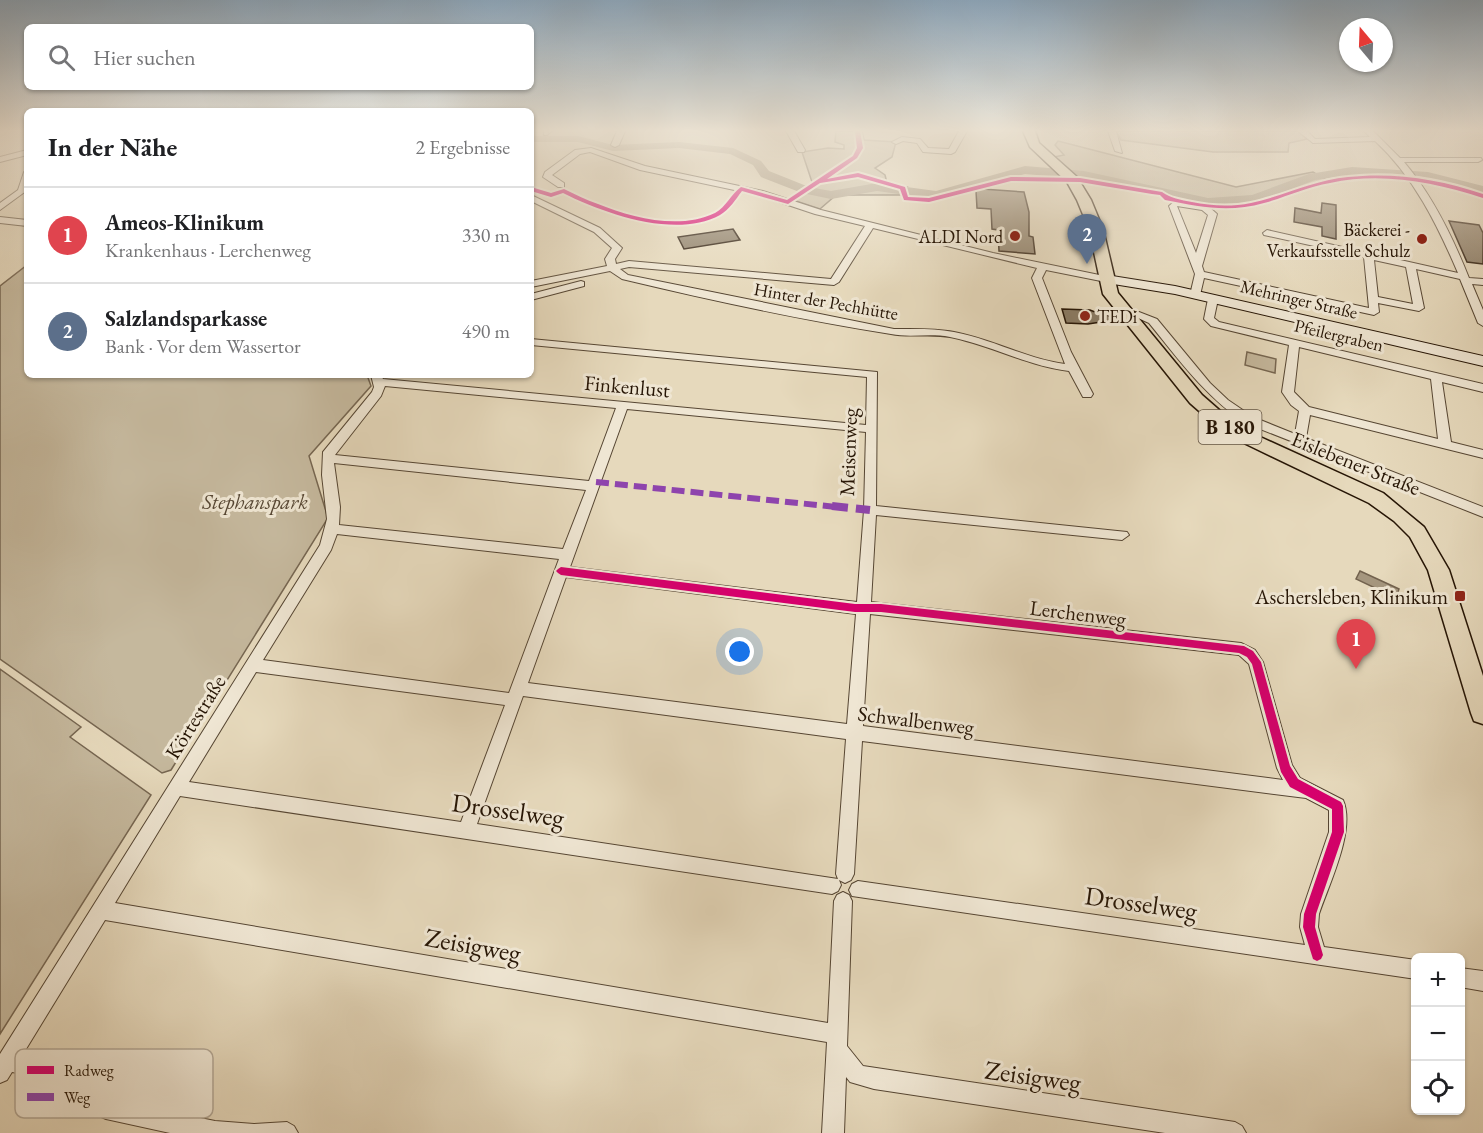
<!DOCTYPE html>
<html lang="de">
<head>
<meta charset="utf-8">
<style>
	:root { --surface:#fff; --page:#f6f6f6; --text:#202124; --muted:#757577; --line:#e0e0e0; --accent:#ea580c }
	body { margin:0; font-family:"EB Garamond",serif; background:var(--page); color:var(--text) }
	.controls { position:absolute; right:18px; bottom:18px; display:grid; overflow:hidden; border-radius:9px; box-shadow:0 2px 4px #0004 }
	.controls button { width:54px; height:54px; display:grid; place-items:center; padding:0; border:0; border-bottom:2px solid var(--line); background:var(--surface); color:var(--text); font:30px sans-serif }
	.compass { position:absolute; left:1339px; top:18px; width:54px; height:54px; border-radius:50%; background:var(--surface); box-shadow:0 2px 4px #0004; rotate:341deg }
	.you { position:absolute; left:740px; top:652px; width:21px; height:21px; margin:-15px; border:4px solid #fff; border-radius:50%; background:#1a73e8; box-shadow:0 0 0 9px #1a73e833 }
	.badge { display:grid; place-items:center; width:39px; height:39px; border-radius:50%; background:var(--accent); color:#fff; font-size:20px; font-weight:700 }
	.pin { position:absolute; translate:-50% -50px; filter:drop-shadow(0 2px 3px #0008) }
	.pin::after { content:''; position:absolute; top:32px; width:21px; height:18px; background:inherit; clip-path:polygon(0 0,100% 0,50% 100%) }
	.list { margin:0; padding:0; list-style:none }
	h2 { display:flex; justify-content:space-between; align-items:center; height:78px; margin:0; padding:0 24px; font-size:26px }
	h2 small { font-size:20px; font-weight:400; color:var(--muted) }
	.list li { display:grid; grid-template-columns:39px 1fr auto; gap:18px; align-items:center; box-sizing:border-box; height:96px; padding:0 24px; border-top:2px solid var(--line) }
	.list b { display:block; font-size:22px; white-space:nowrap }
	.list p { margin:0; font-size:20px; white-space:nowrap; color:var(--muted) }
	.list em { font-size:20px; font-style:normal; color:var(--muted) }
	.icon { flex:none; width:33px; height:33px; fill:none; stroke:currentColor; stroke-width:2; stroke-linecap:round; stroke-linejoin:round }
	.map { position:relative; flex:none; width:1483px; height:1133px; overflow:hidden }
	.search { position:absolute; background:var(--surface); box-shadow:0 2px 4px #0004; left:24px; top:24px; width:510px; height:66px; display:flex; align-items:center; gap:15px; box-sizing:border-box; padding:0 21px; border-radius:9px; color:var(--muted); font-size:22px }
	.panel { position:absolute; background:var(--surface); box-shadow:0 2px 4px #0004; left:24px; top:108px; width:510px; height:270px; border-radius:9px }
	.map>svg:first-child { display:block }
	.green { fill:#c5b89d; stroke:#766651; stroke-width:1.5 }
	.water { fill:#a5967e; stroke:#72624e; stroke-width:1.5 }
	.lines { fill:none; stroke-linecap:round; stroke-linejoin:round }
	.river { fill:#a5967e; fill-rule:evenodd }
	.building { fill:#8a7b64; stroke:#261505; stroke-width:1.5 }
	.minor-casing { stroke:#564633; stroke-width:2 }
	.secondary-casing { stroke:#261505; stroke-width:2 }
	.primary-casing { stroke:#261505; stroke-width:3 }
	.minor { fill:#efe6d3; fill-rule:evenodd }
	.secondary { fill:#efe6d3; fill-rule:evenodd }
	.primary { fill:#e6d9bc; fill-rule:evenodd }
	.quiet-far1 { stroke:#8e44ad; stroke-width:6; stroke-dasharray:13 6; stroke-linecap:butt }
	.quiet { stroke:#8e44ad; stroke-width:8; stroke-dasharray:16 8; stroke-linecap:butt }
	.cycleway-casing { stroke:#efe6d3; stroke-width:4 }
	.cycleway { fill:#d6006c; fill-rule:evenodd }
	.poi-dot { fill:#8f2418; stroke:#efe6d3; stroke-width:2 }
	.labels { text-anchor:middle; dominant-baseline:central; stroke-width:6; stroke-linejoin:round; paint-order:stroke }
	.far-poi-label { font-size:18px; fill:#261505; stroke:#efe6d3; text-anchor:end }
	.far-street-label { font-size:18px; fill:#261505; stroke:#efe6d3 }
	.shield { fill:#efe6d3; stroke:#625443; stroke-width:1.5 }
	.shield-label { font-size:20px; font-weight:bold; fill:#261505 }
	.street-label { font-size:21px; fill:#261505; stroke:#efe6d3 }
	.park-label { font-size:21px; font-style:italic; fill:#564633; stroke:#efe6d3 }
	.poi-label { font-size:21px; fill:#261505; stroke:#efe6d3; text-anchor:end }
	.near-street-label { font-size:26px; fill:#261505; stroke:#efe6d3 }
	.key { fill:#efe6d3; stroke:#b3a795; stroke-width:1.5 }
	.key-label { font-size:16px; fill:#261505 }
</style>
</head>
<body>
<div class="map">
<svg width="1483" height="1133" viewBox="0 0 1483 1133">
	<rect width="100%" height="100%" fill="#e6d9bc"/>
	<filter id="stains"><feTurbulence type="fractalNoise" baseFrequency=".00333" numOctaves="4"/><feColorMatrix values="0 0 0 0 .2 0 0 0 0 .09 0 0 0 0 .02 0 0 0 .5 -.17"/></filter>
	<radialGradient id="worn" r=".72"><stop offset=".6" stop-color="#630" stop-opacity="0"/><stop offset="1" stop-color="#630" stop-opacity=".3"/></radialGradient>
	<path class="green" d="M836 131H862L864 140 896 142 892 157 875 168 885 175 887 183 906 187 903 188 905 195H844L835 196 820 209 793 200 812 182 802 152 828 148 844 149V145L835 142Z
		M1116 131H1298L1307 139 1289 143 1288 152H1213L1121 140Z
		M1058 141 1236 187 1313 172 1327 180 1271 198 1237 205H1210L1158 191 1076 179 1054 157 1064 155 1055 145Z
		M27 265V375H367L371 386 309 456 328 518 171 770 162 773 0 659V286Z
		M1247 352 1276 359 1275 373 1245 365Z
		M0 669 81 727 70 737 151 795 0 1034Z"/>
	<path class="water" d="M1360 571 1399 589 1396 598 1356 579Z"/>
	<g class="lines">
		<path class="river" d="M531 136H578L613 145 679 142 733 148 761 161 769 171 809 187 831 191 877 183 936 191 1025 166 1084 171 1208 198 1252 195 1309 174 1352 167 1428 172 1483 186V194L1428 180 1352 175 1315 180 1254 203 1208 206 1084 179 1025 174 936 199 877 191 831 199 802 193 761 177 753 165 730 154 679 148 613 151 578 142H531Z"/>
	</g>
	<path class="building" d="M982 189 1024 192 1029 212V236L1033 237 1035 254 999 251 998 230 992 229 991 209 977 208 976 191Z
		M1322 203 1336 205V239L1322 236V227L1294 222 1295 208 1321 213Z
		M1449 221 1479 225 1483 233V264L1467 262Z
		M733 229 740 240 684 249 678 237Z
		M1062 309 1090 310 1100 314 1103 312 1114 320 1088 324 1066 323Z"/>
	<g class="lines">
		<g class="minor-casing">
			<path id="minor" d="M544 131H552L547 135H544Z
				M617 131H625L619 145 615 147 611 145Z
				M786 131H794L805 150 804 152H798Z
				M959 131H967L955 152 951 154 923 152 917 143 903 141 896 144 892 142 902 137 920 139 928 148 949 149Z
				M1108 131H1116L1122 153 1115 151Z
				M1298 131H1307L1315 139 1370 137 1364 131H1373L1400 158H1481L1482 160 1478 162H1404C1433 196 1453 238 1469 278L1483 279V285L1472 284 1483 310V326L1478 323 1460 279 1416 269 1424 308 1419 311 1378 303 1379 312 1374 315 1204 278 1200 295 1192 297 1190 295 1195 274 1169 206 1176 200 1208 206 1217 214 1202 266 1204 272 1369 308 1364 257 1264 235 1263 233 1267 230 1458 273C1437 224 1414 177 1375 141L1313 143ZM1177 206 1202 210 1208 215 1196 253ZM1374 260 1406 267 1413 304 1378 297Z
				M591 148 645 166 763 191 821 210 993 253 1109 277V281L1106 282 1046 270 1042 278 1071 352 1093 394 1091 397H1083L1069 371C1027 366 991 345 950 337 930 333 910 338 891 334 801 320 710 300 622 279L610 271 531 287V281L607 266 605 259 612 248 594 232 531 201V195L600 228 622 248 615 259 616 264 629 261 831 279 865 226 815 214 758 195 640 170 590 152 580 154 552 175 564 183V187H558L543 177 545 172 575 150ZM873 228 1037 268 1032 278 1065 364C1027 359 992 339 954 332 934 328 914 329 894 329L628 275 620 269 629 267 834 285 839 282Z
				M27 150V155L0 162V157Z
				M24 172H27L26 191 0 210V203L18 190Z
				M0 217 27 220V226L0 223Z
				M581 281 584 282V286L531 300V294Z
				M1213 296 1218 299 1214 318 1219 322 1483 384V392L1442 382 1451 442 1483 450V458L1310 415 1306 438 1483 507V517L1245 423C1204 395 1180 361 1149 323L1138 318 1128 319 1123 316 1124 314 1139 312 1157 319 1210 383 1228 400 1253 417 1295 434 1299 411 1291 405 1282 392 1289 345 1211 326 1204 319 1208 299ZM1299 347 1431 379 1438 439 1309 407 1294 392Z
				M531 339 877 372 876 506 1127 532 1129 535 1122 540 876 515 871 602 1241 643 1255 650 1263 662 1292 765 1300 778 1343 800C1356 830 1329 884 1319 914L1318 927 1324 947 1416 960V979L852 896 849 890 852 884 858 881 1305 945 1300 927 1301 914 1329 832V810L1306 798 862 741 854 874 851 880 845 883 839 880 841 885 838 891 832 894 180 796 115 903 828 1023 834 901 837 895 843 892 849 895 852 901 847 1046 863 1066 1235 1122 1242 1126 1246 1133H1165L874 1089 850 1082 846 1077 844 1133H822L827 1042 105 920 23 1054 83 1067 112 1100 215 1121 254 1124 287 1122 294 1126 298 1133H170L106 1119 99 1116 70 1083 12 1072 7 1080 0 1083V1054L320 545 327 519 322 475 323 452 372 392 374 387 371 375H381L383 379 866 425 867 377 531 345ZM385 386 616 408 589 481 335 455 381 396ZM627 409 866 432 864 510 857 602 570 567ZM334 463 586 490 563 549 339 525 340 507ZM337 534 559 559 509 693 263 660 331 550ZM566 577 856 614 847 724 528 683ZM870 614 1239 655 1249 664 1277 768 1283 780 863 726ZM256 672 505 705 461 822 189 782ZM523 696 846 739 836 874 838 879 477 824Z
				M1460 968 1483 971V991L1460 987Z"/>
		</g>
		<g class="secondary-casing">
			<path id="secondary" d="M1106 275 1175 286 1483 356V366L1175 294 1101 282V276Z"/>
		</g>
		<g class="primary-casing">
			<path id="primary" d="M1023 131H1035L1039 143 1077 177 1091 200 1103 229 1118 293 1202 395 1226 416 1258 436 1383 493 1424 527 1449 570 1483 676V724L1474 721 1471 713 1428 570 1410 537 1394 521 1369 503 1246 444 1214 424 1190 403 1103 294 1089 229 1077 200 1067 182 1030 147Z"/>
		</g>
		<use href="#minor" class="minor"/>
		<use href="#secondary" class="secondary"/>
		<use href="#primary" class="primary"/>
		<path class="quiet-far1" d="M596 482 846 508"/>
		<path class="quiet" d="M832 506 870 510"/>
		<g class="cycleway-casing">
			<path id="cycleway" d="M855 131H860L863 148 857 158 827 179 858 173 905 187 908 197 929 198 1011 177 1080 178 1162 192C1170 198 1181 200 1192 202 1211 206 1231 207 1251 203 1284 196 1314 180 1348 177 1393 172 1440 179 1483 194V198C1433 182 1382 172 1330 183 1307 187 1286 197 1264 203 1229 213 1200 207 1165 200L1160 195 1152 194 1080 182 1011 181 929 202 904 200 900 189 858 177 820 183 788 204 742 191C736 199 729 210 720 215 676 239 605 214 563 193L551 197 531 191V187L551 193 564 189C575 194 586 200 598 204 632 218 680 230 715 213 726 207 731 194 741 187L787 200 853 156 857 148Z
				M561 567 855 604H881L1244 646 1253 651 1261 662 1290 766 1298 779 1341 802 1343 806 1344 832 1316 914 1315 927 1323 955 1321 959 1317 961 1313 959 1303 927 1304 914 1332 832V809L1290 787 1281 772 1252 664 1247 657 1239 653 881 612H855L561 575 558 573 556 571 558 569Z"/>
		</g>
		<use href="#cycleway" class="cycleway"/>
	</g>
	<linearGradient id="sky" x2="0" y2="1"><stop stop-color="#8da8be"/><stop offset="0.45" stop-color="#f4eee1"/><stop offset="1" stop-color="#f4eee1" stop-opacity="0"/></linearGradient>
	<rect width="1483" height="290" fill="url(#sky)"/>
	<g class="poi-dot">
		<circle cx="1015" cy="236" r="6"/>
		<circle cx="1422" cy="239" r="6"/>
		<circle cx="1085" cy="316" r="6"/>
		<rect x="1454" y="590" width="12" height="12" rx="3"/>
	</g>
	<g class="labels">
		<g class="far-poi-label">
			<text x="1410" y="229">Bäckerei -<tspan x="1410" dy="21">Verkaufsstelle Schulz</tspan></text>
			<text x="1003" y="236">ALDI Nord</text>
			<text x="1097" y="316" text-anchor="start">TEDi</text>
		</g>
		<g class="far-street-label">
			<text transform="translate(1299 299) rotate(13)">Mehringer Straße</text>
			<text transform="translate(826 301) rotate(10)">Hinter der Pechhütte</text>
			<text transform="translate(1339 335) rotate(13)">Pfeilergraben</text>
		</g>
		<rect class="shield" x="1198.5" y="410" width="63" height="34" rx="4.5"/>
		<g class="shield-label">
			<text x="1230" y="427">B 180</text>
		</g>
		<g class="street-label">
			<text transform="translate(627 386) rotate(5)">Finkenlust</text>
			<text transform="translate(848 452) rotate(-88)">Meisenweg</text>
			<text transform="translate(1356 463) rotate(22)">Eislebener Straße</text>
			<text transform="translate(1078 613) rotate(7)">Lerchenweg</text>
			<text transform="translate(195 717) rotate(-58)">Körtestraße</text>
			<text transform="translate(916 720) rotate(7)">Schwalbenweg</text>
		</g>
		<g class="park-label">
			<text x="255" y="501">Stephanspark</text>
		</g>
		<g class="poi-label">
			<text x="1448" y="596">Aschersleben, Klinikum</text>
		</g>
		<g class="near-street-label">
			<text transform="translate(508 810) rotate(8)">Drosselweg</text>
			<text transform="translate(1141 903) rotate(8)">Drosselweg</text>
			<text transform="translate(473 945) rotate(10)">Zeisigweg</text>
			<text transform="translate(1033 1076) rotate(8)">Zeisigweg</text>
		</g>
	</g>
	<rect x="15" y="1049" width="198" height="69" rx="9" class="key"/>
	<rect x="27" y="1066" width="27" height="8" fill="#d6006c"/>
	<rect x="27" y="1093" width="27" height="8" fill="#8e44ad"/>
	<g class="key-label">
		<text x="64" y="1076">Radweg</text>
		<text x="64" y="1103">Weg</text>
	</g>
	<rect width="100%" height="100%" filter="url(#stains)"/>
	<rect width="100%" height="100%" fill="url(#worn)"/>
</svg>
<div class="controls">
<button>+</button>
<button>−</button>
<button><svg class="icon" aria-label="locate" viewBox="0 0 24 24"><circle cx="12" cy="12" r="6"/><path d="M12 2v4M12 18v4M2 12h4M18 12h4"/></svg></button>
</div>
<svg class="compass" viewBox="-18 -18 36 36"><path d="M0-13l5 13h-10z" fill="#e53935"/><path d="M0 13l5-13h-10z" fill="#757577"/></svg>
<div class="you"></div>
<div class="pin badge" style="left:1356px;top:669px;background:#e0444e">1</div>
<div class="pin badge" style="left:1087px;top:264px;background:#5c6f8a">2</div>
<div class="search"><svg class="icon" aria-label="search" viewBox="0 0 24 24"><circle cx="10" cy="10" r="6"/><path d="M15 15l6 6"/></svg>Hier suchen</div>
<section class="panel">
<h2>In der Nähe<small>2 Ergebnisse</small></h2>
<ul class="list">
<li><span class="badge" style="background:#e0444e">1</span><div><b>Ameos-Klinikum</b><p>Krankenhaus · Lerchenweg</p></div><em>330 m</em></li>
<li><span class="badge" style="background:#5c6f8a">2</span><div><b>Salzlandsparkasse</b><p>Bank · Vor dem Wassertor</p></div><em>490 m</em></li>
</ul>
</section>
</div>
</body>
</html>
